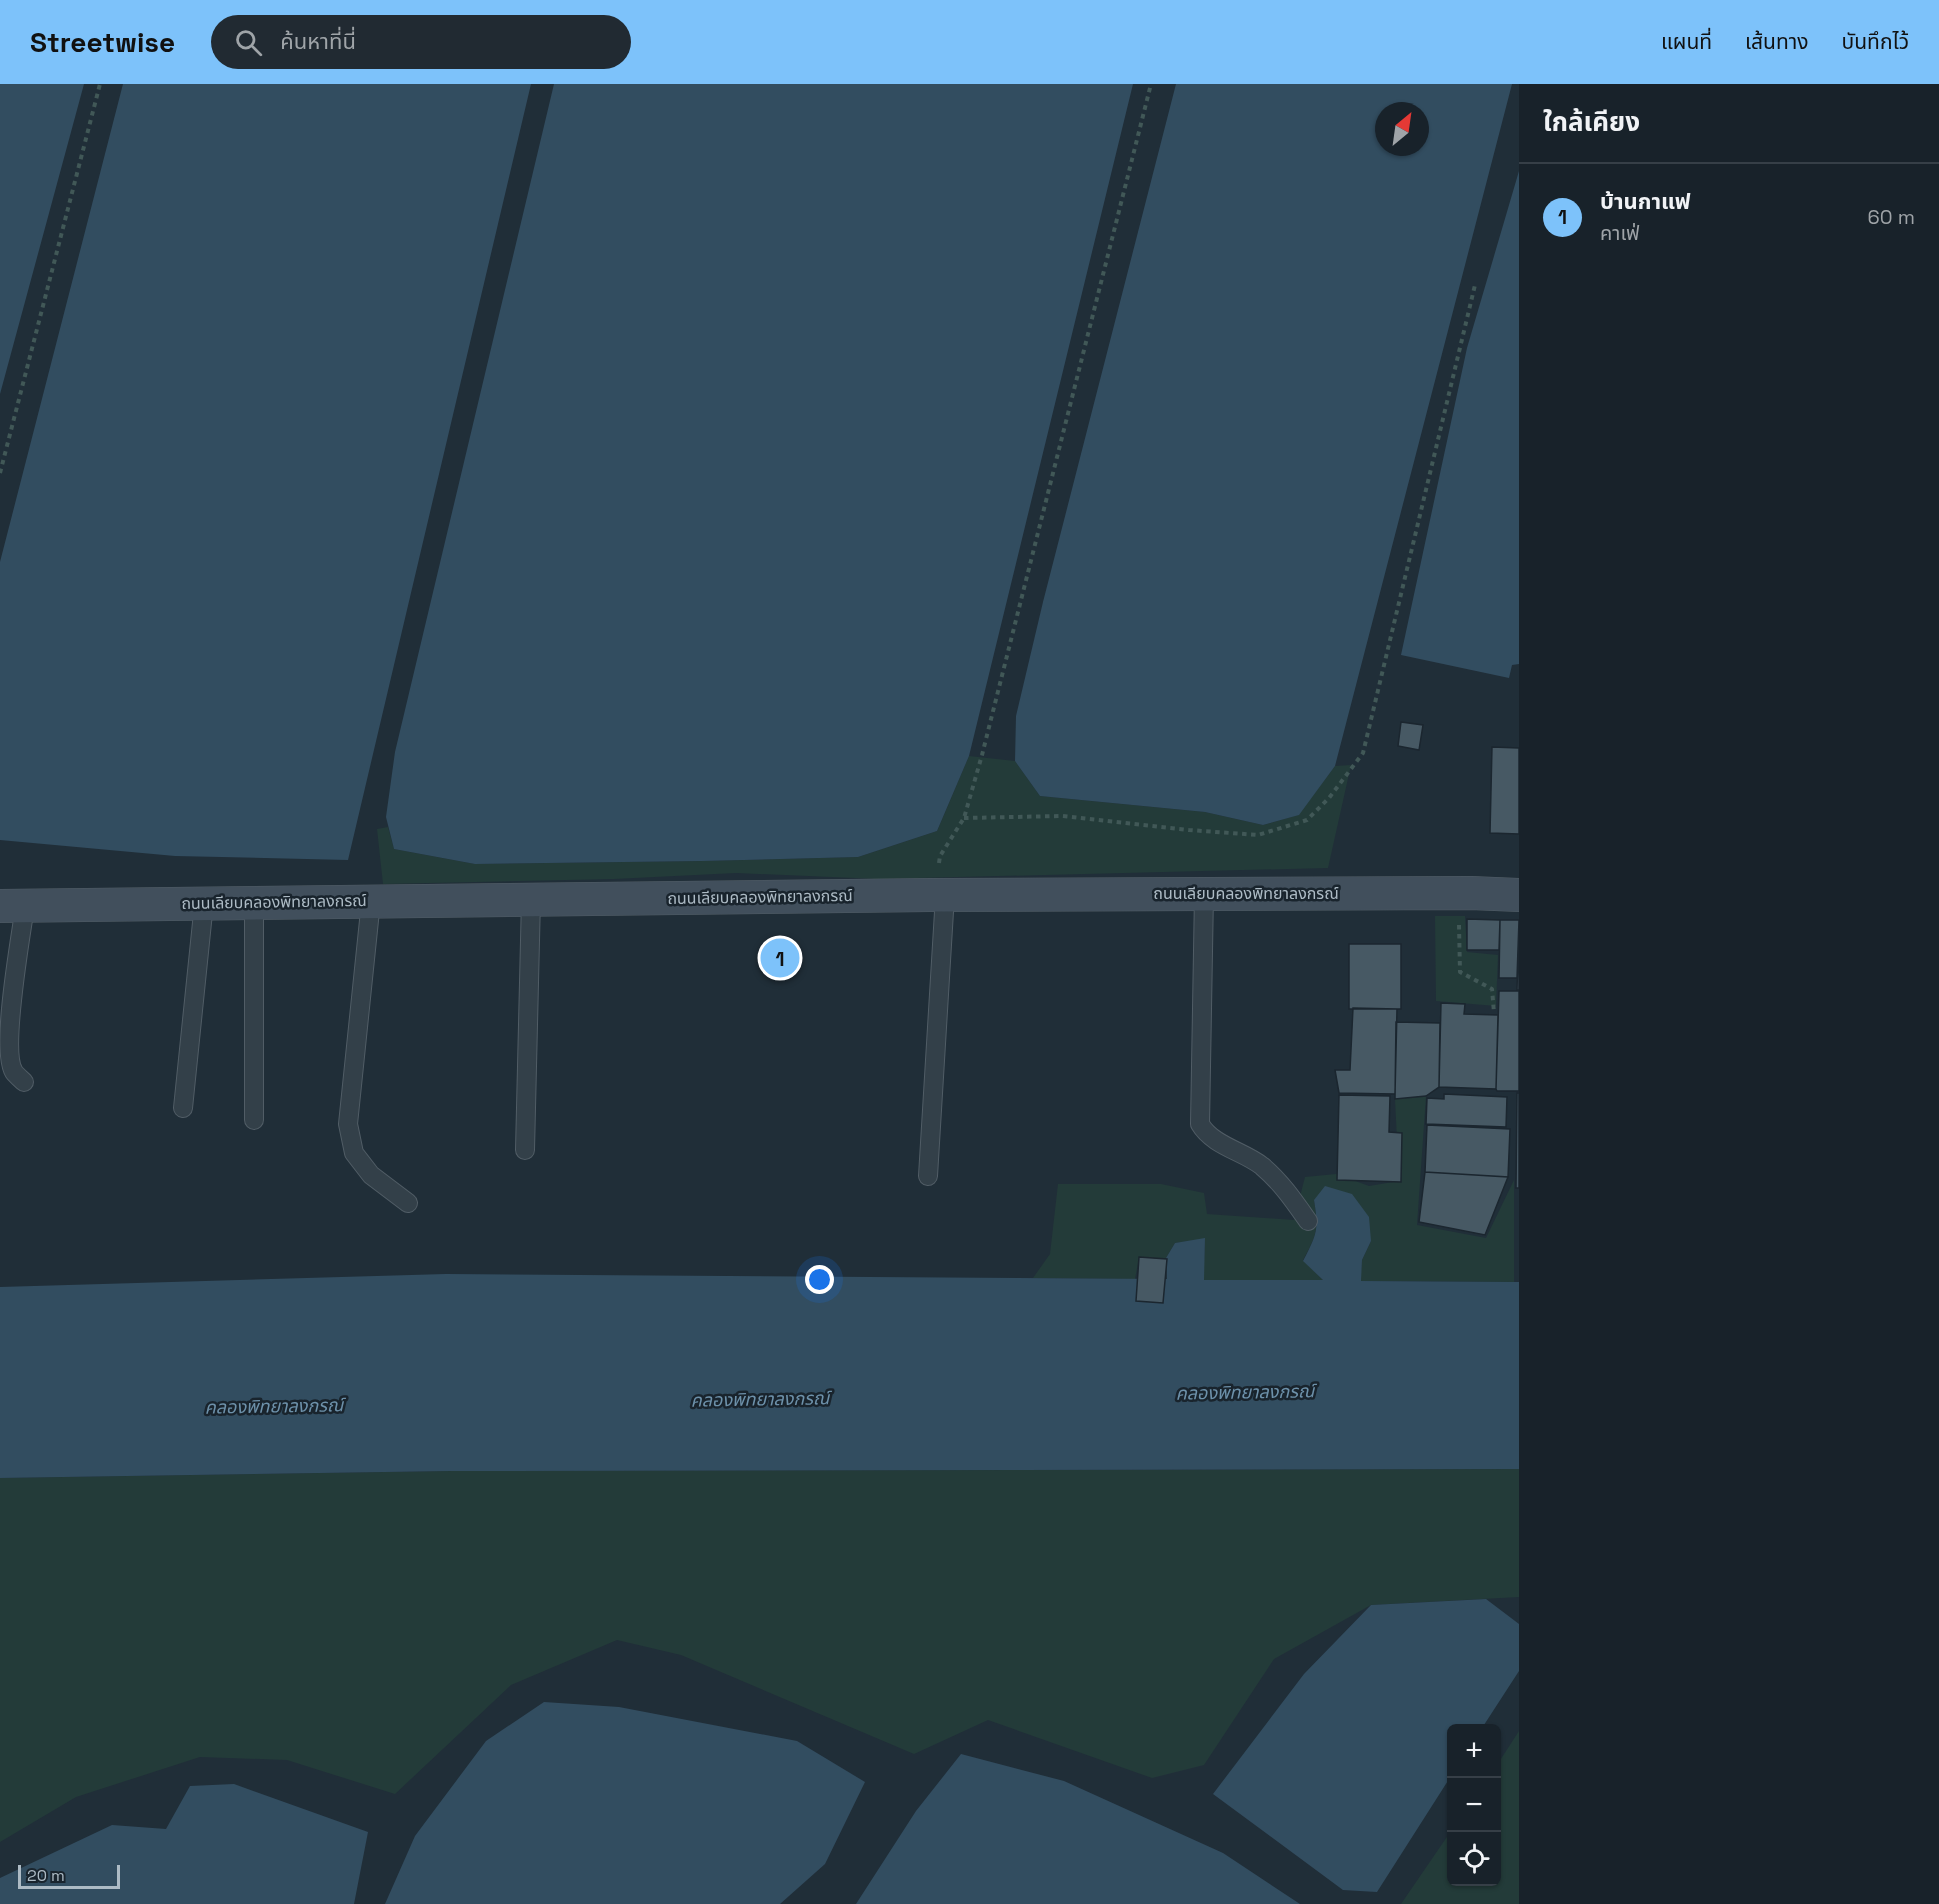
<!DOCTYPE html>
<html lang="th">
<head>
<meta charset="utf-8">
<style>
	:root { --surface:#18222a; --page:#212a32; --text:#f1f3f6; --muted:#9fa4a8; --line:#363f47; --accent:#7dc2fa }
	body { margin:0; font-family:"Space Grotesk","Noto Sans Thai",sans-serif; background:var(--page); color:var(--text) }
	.controls { position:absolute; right:18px; bottom:18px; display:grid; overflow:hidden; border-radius:9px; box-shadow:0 2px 4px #0004 }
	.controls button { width:54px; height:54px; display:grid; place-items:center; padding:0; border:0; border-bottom:2px solid var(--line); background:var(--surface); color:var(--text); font:30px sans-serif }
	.compass { position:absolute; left:1375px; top:18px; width:54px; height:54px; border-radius:50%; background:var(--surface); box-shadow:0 2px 4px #0004; rotate:29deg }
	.scale { position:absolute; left:18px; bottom:15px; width:102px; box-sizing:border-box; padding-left:6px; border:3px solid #adbbc5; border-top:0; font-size:16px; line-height:21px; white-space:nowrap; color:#adbbc5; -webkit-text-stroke:4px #19242d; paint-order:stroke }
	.you { position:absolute; left:820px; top:1196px; width:21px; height:21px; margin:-15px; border:4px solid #fff; border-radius:50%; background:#1a73e8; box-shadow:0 0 0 9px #1a73e833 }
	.badge { display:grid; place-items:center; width:39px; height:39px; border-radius:50%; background:var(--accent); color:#111; font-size:20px; font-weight:700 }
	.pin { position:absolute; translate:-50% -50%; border:3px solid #fff; box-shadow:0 2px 6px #0006 }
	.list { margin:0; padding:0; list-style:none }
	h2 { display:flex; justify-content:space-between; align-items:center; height:78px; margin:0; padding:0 24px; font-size:26px }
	h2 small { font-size:20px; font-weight:400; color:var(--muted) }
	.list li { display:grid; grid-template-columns:39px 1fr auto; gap:18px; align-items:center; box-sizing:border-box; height:108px; padding:0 24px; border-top:2px solid var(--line) }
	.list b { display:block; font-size:22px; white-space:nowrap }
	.list p { margin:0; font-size:20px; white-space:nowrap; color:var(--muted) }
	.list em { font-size:20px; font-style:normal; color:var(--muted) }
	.icon { flex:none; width:33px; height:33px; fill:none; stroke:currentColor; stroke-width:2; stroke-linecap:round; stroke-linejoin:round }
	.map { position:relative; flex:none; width:1519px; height:1820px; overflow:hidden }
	header { display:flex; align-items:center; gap:36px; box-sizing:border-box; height:84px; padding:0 30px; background:var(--accent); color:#111 }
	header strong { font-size:28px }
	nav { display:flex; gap:33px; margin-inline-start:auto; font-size:21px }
	.search { width:420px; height:54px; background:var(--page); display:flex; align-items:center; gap:15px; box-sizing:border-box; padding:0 21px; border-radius:33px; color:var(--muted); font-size:22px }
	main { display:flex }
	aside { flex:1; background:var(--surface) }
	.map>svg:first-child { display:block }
	.green { fill:#233b39 }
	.water { fill:#324d60; fill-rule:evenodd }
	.building { fill:#475964; stroke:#1b262f; stroke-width:1.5 }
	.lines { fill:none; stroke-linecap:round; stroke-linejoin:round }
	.lane-casing { stroke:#515d66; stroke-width:20 }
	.secondary-casing { stroke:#515d66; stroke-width:34 }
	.path { stroke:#415857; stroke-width:4; stroke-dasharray:4.5 4.5; stroke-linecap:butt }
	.lane { stroke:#334049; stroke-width:18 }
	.secondary { stroke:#414f5c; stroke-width:33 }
	.labels { text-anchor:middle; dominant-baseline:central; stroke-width:5; stroke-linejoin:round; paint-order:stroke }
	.street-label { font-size:16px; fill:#adbbc5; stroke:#19242d }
	.water-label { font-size:18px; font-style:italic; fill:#6d91aa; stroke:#19242d }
</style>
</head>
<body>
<header>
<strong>Streetwise</strong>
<div class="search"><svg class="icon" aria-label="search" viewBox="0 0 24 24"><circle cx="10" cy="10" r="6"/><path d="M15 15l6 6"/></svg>ค้นหาที่นี่</div>
<nav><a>แผนที่</a><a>เส้นทาง</a><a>บันทึกไว้</a></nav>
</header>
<main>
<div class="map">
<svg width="1519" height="1820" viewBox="0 0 1519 1820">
	<rect width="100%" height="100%" fill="#202e38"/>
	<path class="green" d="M969 672 1015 677 1040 712 1205 728 1263 741 1298 731 1335 682 1351 681 1328 784 878 795 736 789 614 795 383 800 377 745 388 743 394 765 475 780 702 777 858 773 937 747Z
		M1435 832H1465L1467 868 1498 871 1496 922 1436 917Z
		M1426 1012 1417 1141 1486 1154 1514 1096V1198L1360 1197 1362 1176 1371 1157 1314 1116C1319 1146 1317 1150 1303 1176L1324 1197 1203 1196 1205 1155 1175 1159 1166 1174H1139L1135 1195 1033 1194 1050 1170 1058 1100H1161L1204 1109 1207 1130 1294 1136 1305 1093 1336 1090 1369 1102 1399 1097 1395 1015Z
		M1519 1385V1513L1371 1521 1274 1575 1204 1681 1152 1694 988 1636 914 1670 681 1571 617 1556 511 1601 395 1710 287 1676 200 1673 76 1713 0 1758V1394L451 1387Z
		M1519 1647V1820H1401L1451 1747 1452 1798H1496L1497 1681Z"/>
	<path class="water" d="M0 0H84L0 310Z
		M123 0H531L348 776 175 772 0 756V478Z
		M554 0H1133L969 672 937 747 858 773 702 777 475 780 394 765 386 733 395 668Z
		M1176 0H1512L1335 682 1299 731 1263 741 1205 728 1040 712 1015 677 1016 632 1043 518ZM1384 27H1420V63H1384Z
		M1519 87V580L1512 581 1509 594 1401 571 1467 264Z
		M1325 1102 1352 1110 1369 1133 1371 1157 1362 1176 1361 1197 1519 1198V1385L451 1387 0 1394V1203L446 1190 1167 1195 1166 1174 1175 1159 1205 1154 1204 1196H1323L1303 1177C1317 1150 1319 1146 1314 1116Z
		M1486 1515 1519 1540V1587L1482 1644H1452L1451 1692 1377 1808 1343 1806 1213 1710 1304 1590 1371 1521Z
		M544 1618 619 1623 797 1657 865 1698 825 1780 780 1820H385L415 1752 486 1657Z
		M961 1670 1064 1697 1223 1769 1300 1820H856L916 1727Z
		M234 1700 368 1748 354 1820H0V1794L112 1741 166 1745 190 1702Z"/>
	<path class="building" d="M1401 638 1423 641 1419 666 1398 662Z
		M1492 663 1519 664V750L1490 749Z
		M1467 835 1500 836 1499 866H1467Z
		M1500 836H1519L1517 894H1499Z
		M1519 836V906H1517Z
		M1349 860H1401V925H1349Z
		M1499 907H1519V1007H1497L1496 1005Z
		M1441 919 1465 920 1464 930 1498 931 1496 1005 1439 1003Z
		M1353 924 1397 925 1395 1010 1339 1009 1335 986H1350Z
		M1396 938 1440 939 1439 1003 1426 1012 1395 1015Z
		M1517 1009H1519V1104H1516Z
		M1444 1010 1507 1013 1506 1043 1426 1040 1427 1014 1444 1015Z
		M1339 1011 1390 1012 1389 1048 1402 1049 1401 1098 1337 1096Z
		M1427 1041 1510 1045 1508 1093 1425 1088Z
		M1425 1088 1508 1093 1485 1151 1419 1138Z
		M1139 1173 1167 1175 1163 1219 1136 1217Z"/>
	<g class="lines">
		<g class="lane-casing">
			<path id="lane" d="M1204 810 1200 1040C1213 1062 1243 1067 1262 1082 1281 1098 1294 1117 1308 1137
				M371 817 348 1040 354 1069 371 1091 408 1119
				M24 998C21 995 16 991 14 988 0 966 21 852 25 822
				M183 1024 204 819
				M254 1036V818
				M525 1066 531 815
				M928 1092 945 811"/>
		</g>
		<g class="secondary-casing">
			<path id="secondary" d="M0 822 931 811 1471 809 1519 811"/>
		</g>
		<path class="path" d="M0 389 100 0
			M964 734 1062 732 1189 746 1258 751 1307 736 1329 714 1363 669 1475 201
			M939 779 940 772 964 734 982 671 1151 0
			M1459 841 1460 888 1492 905 1494 929"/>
		<use href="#lane" class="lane"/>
		<use href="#secondary" class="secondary"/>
	</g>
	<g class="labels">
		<g class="street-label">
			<text x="1246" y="809">ถนนเลียบคลองพิทยาลงกรณ์</text>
			<text transform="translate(760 813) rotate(-1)">ถนนเลียบคลองพิทยาลงกรณ์</text>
			<text transform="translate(274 818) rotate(-1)">ถนนเลียบคลองพิทยาลงกรณ์</text>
		</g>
		<g class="water-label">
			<text transform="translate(1245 1308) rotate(-1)">คลองพิทยาลงกรณ์</text>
			<text transform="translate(760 1315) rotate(-1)">คลองพิทยาลงกรณ์</text>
			<text transform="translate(274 1322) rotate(-1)">คลองพิทยาลงกรณ์</text>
		</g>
	</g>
</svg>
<div class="controls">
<button>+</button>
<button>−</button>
<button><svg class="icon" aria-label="locate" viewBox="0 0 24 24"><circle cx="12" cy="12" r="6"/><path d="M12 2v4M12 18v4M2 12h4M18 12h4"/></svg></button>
</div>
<svg class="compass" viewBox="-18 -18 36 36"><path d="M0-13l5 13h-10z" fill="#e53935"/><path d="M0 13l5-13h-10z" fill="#9fa4a8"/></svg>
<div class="scale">20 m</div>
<div class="you"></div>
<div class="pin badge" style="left:780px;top:874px">1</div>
</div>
<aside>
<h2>ใกล้เคียง<small></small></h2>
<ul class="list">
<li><span class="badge">1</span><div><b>บ้านกาแฟ</b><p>คาเฟ่</p></div><em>60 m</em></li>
</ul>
</aside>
</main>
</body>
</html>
